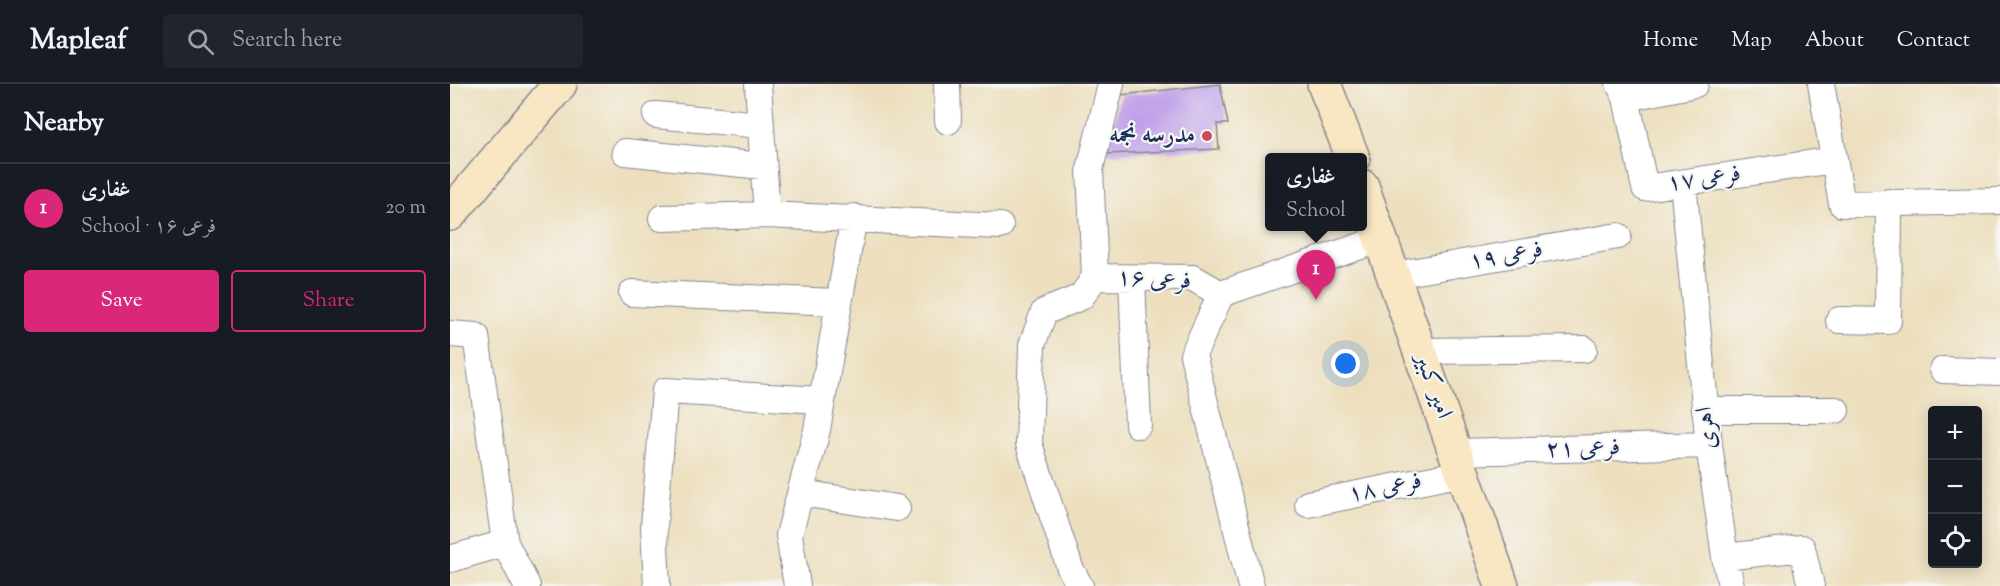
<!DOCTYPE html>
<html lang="en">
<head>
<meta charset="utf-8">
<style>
	:root { --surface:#171b24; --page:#20242c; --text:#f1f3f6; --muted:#9ea1a6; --line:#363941; --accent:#db2777 }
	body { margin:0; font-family:"Sorts Mill Goudy",Amiri,serif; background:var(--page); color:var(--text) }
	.controls { position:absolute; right:18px; bottom:18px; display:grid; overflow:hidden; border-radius:6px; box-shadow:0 3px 15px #0003 }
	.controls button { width:54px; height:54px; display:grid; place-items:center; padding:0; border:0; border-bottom:2px solid var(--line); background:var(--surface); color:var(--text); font:30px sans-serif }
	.you { position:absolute; left:896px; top:280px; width:21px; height:21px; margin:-15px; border:4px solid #fff; border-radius:50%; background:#1a73e8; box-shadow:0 0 0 9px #1a73e833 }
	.badge { display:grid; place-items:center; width:39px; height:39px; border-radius:50%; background:var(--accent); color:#fff; font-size:20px; font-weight:700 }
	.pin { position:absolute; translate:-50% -50px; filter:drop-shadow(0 2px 3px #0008) }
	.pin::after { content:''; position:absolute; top:32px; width:21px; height:18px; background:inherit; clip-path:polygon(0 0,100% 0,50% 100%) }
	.popup { position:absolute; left:815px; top:69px; width:102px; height:78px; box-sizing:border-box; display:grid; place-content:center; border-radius:6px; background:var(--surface); filter:drop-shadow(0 2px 4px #0005); font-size:20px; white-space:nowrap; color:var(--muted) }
	.popup b { font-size:22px; color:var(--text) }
	.popup::after { content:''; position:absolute; left:50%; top:100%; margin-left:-12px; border:12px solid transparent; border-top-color:var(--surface) }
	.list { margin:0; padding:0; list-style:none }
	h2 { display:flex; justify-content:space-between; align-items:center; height:78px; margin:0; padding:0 24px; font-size:26px }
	h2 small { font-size:20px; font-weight:400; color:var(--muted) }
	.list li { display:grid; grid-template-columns:39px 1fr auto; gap:18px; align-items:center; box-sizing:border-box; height:90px; padding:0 24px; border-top:2px solid var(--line) }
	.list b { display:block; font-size:22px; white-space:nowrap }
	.list p { margin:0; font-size:20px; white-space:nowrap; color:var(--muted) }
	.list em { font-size:20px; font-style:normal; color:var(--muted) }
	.actions { display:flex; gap:12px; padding:18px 24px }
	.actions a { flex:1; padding:14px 0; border:2px solid var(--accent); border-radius:6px; text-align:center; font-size:21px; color:var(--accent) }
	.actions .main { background:var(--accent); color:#fff }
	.icon { flex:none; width:33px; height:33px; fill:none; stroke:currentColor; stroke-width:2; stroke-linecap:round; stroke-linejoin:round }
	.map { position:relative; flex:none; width:1550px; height:502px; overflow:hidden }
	header { display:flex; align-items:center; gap:36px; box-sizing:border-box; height:84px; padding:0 30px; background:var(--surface); border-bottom:2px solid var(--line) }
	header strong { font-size:28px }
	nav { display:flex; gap:33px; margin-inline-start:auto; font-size:21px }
	.search { width:420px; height:54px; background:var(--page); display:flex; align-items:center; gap:15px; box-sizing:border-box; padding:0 21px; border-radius:6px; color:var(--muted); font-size:22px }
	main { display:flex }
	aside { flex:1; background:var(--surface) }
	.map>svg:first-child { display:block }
	.building { fill:#bfa0e9 }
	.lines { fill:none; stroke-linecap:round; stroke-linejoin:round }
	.street-casing { stroke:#84878e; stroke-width:28 }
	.secondary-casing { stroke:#84878e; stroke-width:36 }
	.street { stroke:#fff; stroke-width:26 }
	.secondary { stroke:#f9e7c3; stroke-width:33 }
	.poi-dot { fill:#d1495b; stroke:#f6f6f2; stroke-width:2 }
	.labels { text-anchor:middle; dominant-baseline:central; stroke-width:4.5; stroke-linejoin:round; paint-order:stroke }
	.poi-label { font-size:24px; font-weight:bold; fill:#1b2f5e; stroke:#f6f6f2; text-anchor:end }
	.street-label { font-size:24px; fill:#1b2f5e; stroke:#f6f6f2 }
</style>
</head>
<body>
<header>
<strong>Mapleaf</strong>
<div class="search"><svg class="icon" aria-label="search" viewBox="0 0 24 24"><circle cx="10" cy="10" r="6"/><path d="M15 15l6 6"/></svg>Search here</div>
<nav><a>Home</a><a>Map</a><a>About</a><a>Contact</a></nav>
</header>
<main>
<aside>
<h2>Nearby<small></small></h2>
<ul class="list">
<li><span class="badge">1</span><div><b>غفاری</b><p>School · فرعی ۱۶</p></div><em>20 m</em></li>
</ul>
<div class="actions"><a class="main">Save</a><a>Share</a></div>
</aside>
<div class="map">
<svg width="1550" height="502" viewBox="0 0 1550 502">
	<rect width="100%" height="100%" fill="#f6f6f2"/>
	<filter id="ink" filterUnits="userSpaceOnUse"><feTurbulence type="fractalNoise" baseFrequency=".0167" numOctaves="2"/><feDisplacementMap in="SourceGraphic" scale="12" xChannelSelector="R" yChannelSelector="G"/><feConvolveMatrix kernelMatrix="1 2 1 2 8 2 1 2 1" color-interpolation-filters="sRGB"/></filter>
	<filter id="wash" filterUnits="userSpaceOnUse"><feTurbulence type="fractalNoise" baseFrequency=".008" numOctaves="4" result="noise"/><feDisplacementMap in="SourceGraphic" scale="24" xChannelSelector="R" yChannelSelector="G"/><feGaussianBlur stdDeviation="1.35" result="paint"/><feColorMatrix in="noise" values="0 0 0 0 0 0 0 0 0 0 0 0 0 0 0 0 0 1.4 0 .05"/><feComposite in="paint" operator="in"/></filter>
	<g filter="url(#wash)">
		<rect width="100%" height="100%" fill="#eddfbe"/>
		<g id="blocks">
			<path class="building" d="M770 0 778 40H767L769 65 656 70 671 11Z"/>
		</g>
	</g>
	<g filter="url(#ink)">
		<use href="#blocks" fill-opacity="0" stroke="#84878e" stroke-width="1.5"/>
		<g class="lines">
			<g class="street-casing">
				<path id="street" d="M308 0 317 131 550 142
					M497 0 498 37
					M1169 0 1176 14 1195 104 1384 76
					M1371 0 1392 120 1550 117
					M1176 14 1245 0
					M206 31 311 41
					M175 68 312 82
					M1233 99 1259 361 1275 473 1352 464 1361 502
					M212 134 317 131
					M944 191 1168 152
					M645 193 743 194 771 210 931 155
					M682 194 688 341
					M182 209 387 218
					M771 210 743 271 801 502
					M1389 236 1438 237 1439 118
					M0 250 26 252 55 459 77 502
					M971 267 1134 265
					M1493 286 1550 288
					M1255 326H1386
					M1007 368 1259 361
					M351 409 447 424
					M858 420 1013 389
					M1275 473 1281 502
					M0 475 55 459
					M207 502 204 442 215 307 372 316
					M347 502 339 451 367 346 404 133
					M630 502 620 484 579 360 582 261 594 228 631 213 645 193 640 85 661 0"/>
			</g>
			<g class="secondary-casing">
				<path id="secondary" d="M874 0 903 74
					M912 102 1052 502
					M0 130 110 0"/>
			</g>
			<use href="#street" class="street"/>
			<use href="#secondary" class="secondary"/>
		</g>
	</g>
	<circle class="poi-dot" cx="757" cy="52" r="6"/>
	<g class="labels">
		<g class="poi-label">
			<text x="745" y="52">مدرسه نجمه</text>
		</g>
		<g class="street-label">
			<text transform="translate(1254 95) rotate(-8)">فرعی ۱۷</text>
			<text transform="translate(1056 172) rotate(-10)">فرعی ۱۹</text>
			<text transform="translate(704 196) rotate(3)">فرعی ۱۶</text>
			<text transform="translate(983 302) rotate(70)">امیر کبیر</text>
			<text transform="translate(1257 344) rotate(-96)">اهری</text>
			<text transform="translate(1133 365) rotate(-2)">فرعی ۲۱</text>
			<text transform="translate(935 404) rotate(-11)">فرعی ۱۸</text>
		</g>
	</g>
</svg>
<div class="controls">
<button>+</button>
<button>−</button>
<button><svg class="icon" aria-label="locate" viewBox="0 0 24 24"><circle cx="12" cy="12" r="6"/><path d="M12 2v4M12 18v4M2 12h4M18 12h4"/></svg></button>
</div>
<div class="you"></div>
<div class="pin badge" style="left:866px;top:216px">1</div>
<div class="popup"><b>غفاری</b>School</div>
</div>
</main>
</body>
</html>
